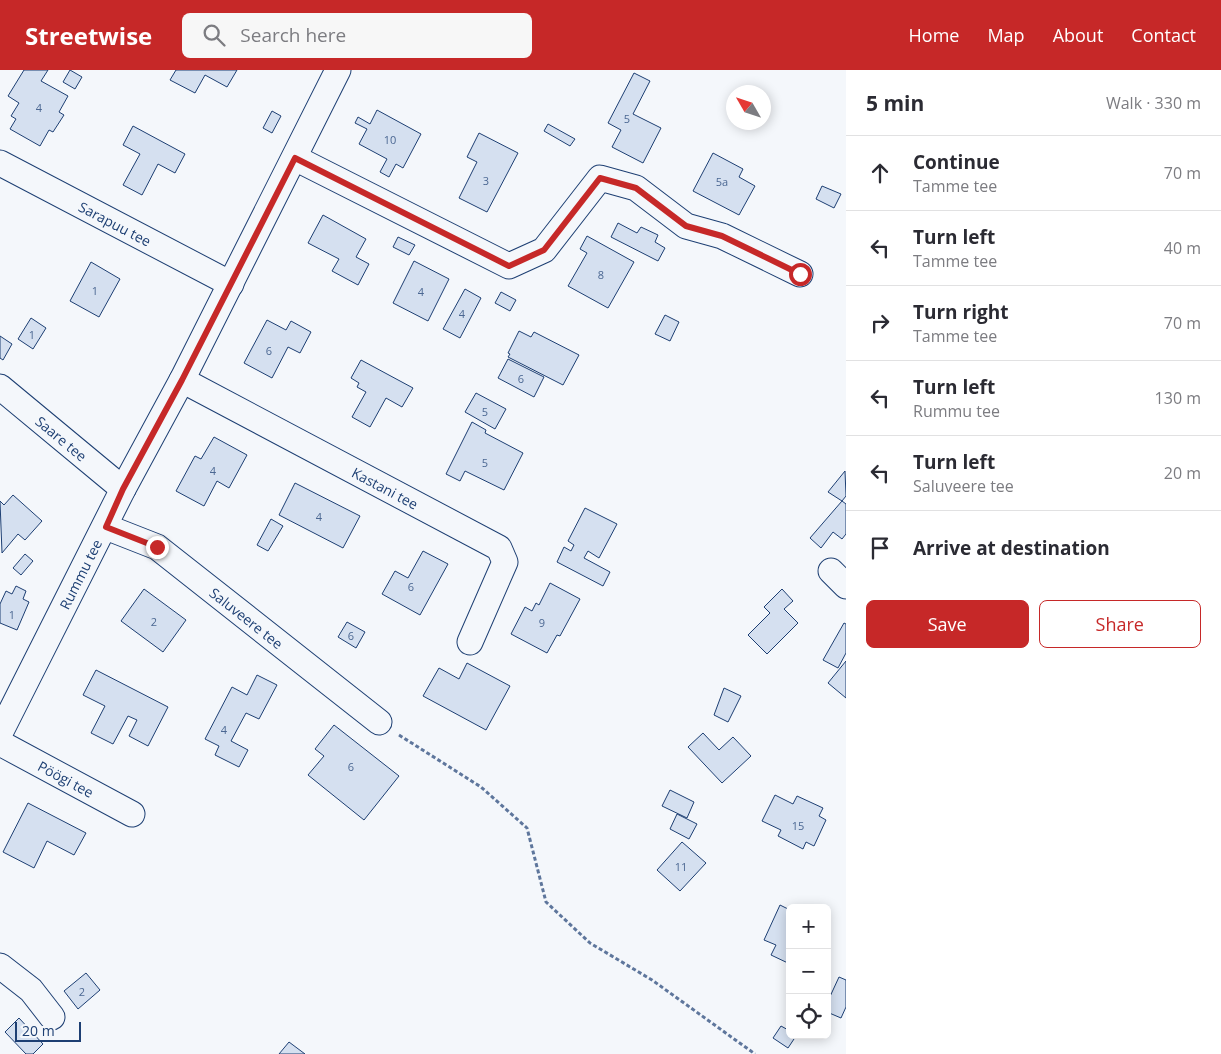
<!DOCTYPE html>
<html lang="en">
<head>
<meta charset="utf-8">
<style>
	:root { --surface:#fff; --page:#f7f7f7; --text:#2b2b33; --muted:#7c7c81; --line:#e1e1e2; --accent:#c62828 }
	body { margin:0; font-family:"Open Sans",sans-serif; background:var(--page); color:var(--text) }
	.controls { position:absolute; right:15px; bottom:15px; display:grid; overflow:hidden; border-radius:8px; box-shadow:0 2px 12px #0003 }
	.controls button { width:45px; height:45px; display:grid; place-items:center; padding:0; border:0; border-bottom:1px solid var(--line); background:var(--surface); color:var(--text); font:25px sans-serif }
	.compass { position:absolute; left:726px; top:15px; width:45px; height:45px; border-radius:50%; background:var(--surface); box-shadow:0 2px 12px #0003; rotate:309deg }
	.scale { position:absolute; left:15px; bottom:12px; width:66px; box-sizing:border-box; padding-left:5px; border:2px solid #1d3f73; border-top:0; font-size:14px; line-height:18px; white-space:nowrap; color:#1d3f73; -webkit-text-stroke:4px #f4f7fb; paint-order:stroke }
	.stop { position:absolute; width:15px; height:15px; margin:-11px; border:4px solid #c62828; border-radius:50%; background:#fff }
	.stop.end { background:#c62828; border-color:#fff; box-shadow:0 1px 5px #0008 }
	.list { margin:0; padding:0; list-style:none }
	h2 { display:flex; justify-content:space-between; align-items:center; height:65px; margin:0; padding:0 20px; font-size:21px }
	h2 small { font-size:16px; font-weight:400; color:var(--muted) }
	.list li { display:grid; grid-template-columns:32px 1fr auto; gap:15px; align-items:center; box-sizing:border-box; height:75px; padding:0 20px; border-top:1px solid var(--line) }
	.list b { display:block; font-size:19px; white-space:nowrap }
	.list p { margin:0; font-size:16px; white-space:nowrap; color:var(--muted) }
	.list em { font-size:16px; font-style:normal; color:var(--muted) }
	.actions { display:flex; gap:10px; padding:15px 20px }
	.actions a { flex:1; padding:11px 0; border:1px solid var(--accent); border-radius:8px; text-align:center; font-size:18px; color:var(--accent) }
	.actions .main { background:var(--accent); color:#fff }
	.icon { flex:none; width:28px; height:28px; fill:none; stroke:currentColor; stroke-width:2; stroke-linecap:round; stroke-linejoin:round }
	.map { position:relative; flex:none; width:846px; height:984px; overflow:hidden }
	header { display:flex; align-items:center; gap:30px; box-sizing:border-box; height:70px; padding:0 25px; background:var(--accent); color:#fff }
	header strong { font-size:24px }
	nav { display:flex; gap:28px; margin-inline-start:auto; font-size:18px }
	.search { width:350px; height:45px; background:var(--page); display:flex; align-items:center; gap:12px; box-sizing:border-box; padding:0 18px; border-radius:8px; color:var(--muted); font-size:19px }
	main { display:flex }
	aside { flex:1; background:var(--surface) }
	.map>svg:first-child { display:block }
	.building { fill:#d5e0f0; stroke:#1d3f73 }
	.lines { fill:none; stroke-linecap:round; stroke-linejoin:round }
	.minor-casing { stroke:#1d3f73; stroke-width:27 }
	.path { stroke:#5e769c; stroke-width:3; stroke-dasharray:4 2.5; stroke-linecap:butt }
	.minor { stroke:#f4f7fb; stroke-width:25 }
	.route { stroke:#c62828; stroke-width:6 }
	.labels { text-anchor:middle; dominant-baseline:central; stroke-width:4; stroke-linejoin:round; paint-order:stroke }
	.number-label { font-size:11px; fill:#4b6792 }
	.street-label { font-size:14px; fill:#1d3f73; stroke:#f4f7fb }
</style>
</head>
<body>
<header>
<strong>Streetwise</strong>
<div class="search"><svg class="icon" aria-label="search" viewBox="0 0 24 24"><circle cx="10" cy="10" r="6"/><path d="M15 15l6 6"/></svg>Search here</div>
<nav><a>Home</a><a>Map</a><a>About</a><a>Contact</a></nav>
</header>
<main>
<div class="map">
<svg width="846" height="984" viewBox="0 0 846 984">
	<rect width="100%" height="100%" fill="#f4f7fb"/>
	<path class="building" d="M24 0H48L41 11 68 26 59 42 64 45 53 62 49 60 40 76 10 59 16 49 11 46 19 33 8 26Z
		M70 0 82 7 75 19 63 12Z
		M176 0H237L227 17 205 5 195 23 170 10Z
		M634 3 650 11 633 44 661 58 643 93 612 77 621 60 608 53Z
		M377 40 421 64 403 98 396 94 389 107 380 102 387 89 359 74 367 59 355 53 358 47 370 54Z
		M272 41 281 46 272 63 263 58Z
		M548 54 575 69 570 76 544 61Z
		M133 56 185 84 175 103 158 94 142 125 123 115 140 84 123 75Z
		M479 63 518 83 487 142 459 128 477 92 467 87Z
		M713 83 743 99 739 107 755 116 739 145 693 121Z
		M822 116 841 124 834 138 816 129Z
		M323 145 366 169 356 187 369 194 358 215 332 201 339 189 308 173Z
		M618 153 637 163 641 157 658 165 655 172 665 178 658 191 611 167Z
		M587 166 634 192 608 238 568 216 587 183 580 179Z
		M398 167 415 175 409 185 393 177Z
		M414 191 449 209 428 251 393 233Z
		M91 192 120 209 99 247 70 231Z
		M465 219 481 228 460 268 443 259Z
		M501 222 516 230 510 241 495 233Z
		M665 245 679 252 670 271 655 264Z
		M31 248 46 258 33 279 18 269Z
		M267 250 286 260 291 251 311 262 300 283 288 277 272 308 244 293Z
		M519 261 531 267 534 262 579 285 563 315 508 287 510 284 508 283Z
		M0 266 12 274 3 290 0 288Z
		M508 289 544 307 534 327 498 308Z
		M361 290 413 318 402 337 386 328 370 357 352 347 366 322 357 317 359 313 351 308Z
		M476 323 506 339 495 359 465 342Z
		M472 352 486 360 485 363 523 383 504 420 465 401 460 411 446 404Z
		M214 367 247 385 229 418 217 411 204 436 176 421 195 386 201 389Z
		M845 401 846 426 842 431 828 422Z
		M295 413 360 446 343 478 279 445Z
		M13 425 42 451 25 470 18 464 2 483 0 431 4 435Z
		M842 431 846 434V464L842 469 833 462 821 478 810 468Z
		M585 438 617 454 599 488 588 481 584 488 610 502 603 516 557 492 564 477 571 481 574 475 568 471Z
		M271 449 283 456 268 481 257 475Z
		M423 481 448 494 420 545 382 524 395 501 408 508Z
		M25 484 33 491 21 505 13 498Z
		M550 513 580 529 560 566 557 565 547 583 511 564 525 537 532 541 536 533 539 535Z
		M16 516 26 521 23 529 29 532 17 560 0 553V534L6 521 12 524Z
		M144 519 186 550 163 582 121 551Z
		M782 519 793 531 784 539 798 553 767 584 748 565 770 543 764 537Z
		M347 552 365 562 356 578 338 567Z
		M844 553 846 554V583L838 598 823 590Z
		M846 591V628L828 613Z
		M467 593 510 616 486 660 423 626 439 598 459 609Z
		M96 600 168 637 148 676 129 666 137 650 128 646 113 674 91 663 105 636 83 625Z
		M257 605 277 615 259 649 246 643 231 671 248 680 239 697 215 685 219 676 205 669 232 617 247 625Z
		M724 618 741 626 728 652 714 645Z
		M334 655 399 706 364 750 308 705 324 686 315 679Z
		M703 663 719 680 733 667 751 686 722 713 688 677Z
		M670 720 694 732 687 748 662 736Z
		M775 725 793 734 797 726 823 738 819 746 826 750 814 776 806 772 803 779 778 766 781 760 762 751Z
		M28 733 86 763 74 785 47 771 34 798 3 782Z
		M677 744 697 754 689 769 670 759Z
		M682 772 706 793 680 821 657 800Z
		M780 835 790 840V894L771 885 776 875 764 870Z
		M86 903 100 920 78 939 64 921Z
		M839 907 846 910V937L841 948 827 942V933Z
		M19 948 43 974 33 984H26L5 962Z
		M781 956 790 961V965L796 966 788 978 773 968Z
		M289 972 305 984H279Z"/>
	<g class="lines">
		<g class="minor-casing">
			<g id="minor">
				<path d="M295 88 509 196 544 180 600 108 636 118 686 156 722 166 800 204"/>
				<path id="s1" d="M0 93 231 214"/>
				<path id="s2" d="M182 310 499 478 505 492 470 572"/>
				<path id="s3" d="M0 317 123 419"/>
				<path id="s4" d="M106 457 157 477 379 652"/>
				<path d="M831 501 846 516"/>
				<path id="s5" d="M0 663 123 419 182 310 338 0"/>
				<path id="s6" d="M0 673 132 744"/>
				<path d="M0 896 31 920 52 947"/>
			</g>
		</g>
		<path class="path" d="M399 665 481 717 527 758 546 832 590 873 652 910 755 984"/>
		<use href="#minor" class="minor"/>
	</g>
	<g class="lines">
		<path class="route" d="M157 477 106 457 123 419 182 310 295 88 509 196 544 180 600 108 636 118 686 156 722 166 800 204"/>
	</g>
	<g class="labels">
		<g class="number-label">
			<text x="39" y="37">4</text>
			<text x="627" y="48">5</text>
			<text x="390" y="69">10</text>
			<text x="486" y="110">3</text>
			<text x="722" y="111">5a</text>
			<text x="601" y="204">8</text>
			<text x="95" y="220">1</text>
			<text x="421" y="221">4</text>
			<text x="462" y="243">4</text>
			<text x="32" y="264">1</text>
			<text x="269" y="280">6</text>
			<text x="521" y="308">6</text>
			<text x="485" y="341">5</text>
			<text x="485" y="392">5</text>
			<text x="213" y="400">4</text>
			<text x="319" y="446">4</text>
			<text x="411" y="516">6</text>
			<text x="12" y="544">1</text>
			<text x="154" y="551">2</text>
			<text x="542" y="552">9</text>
			<text x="351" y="565">6</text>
			<text x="224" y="659">4</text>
			<text x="351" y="696">6</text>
			<text x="798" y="755">15</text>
			<text x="681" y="796">11</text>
			<text x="82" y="921">2</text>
		</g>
		<g class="street-label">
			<text stroke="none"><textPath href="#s1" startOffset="130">Sarapuu tee</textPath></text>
			<text stroke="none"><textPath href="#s3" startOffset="80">Saare tee</textPath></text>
			<text stroke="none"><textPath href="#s2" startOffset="230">Kastani tee</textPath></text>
			<text stroke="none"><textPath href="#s5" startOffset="178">Rummu tee</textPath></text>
			<text stroke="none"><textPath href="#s4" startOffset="169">Saluveere tee</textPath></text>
			<text stroke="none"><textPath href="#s6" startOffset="75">Pöögi tee</textPath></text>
		</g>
	</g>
</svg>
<div class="controls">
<button>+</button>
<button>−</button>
<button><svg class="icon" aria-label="locate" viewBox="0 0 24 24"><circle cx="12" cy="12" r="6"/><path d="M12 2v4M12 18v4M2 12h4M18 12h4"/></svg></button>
</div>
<svg class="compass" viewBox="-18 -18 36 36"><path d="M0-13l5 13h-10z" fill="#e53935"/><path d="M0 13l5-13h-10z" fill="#7c7c81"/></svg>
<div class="scale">20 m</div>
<div class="stop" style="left:800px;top:204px"></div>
<div class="stop end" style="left:157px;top:477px"></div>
</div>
<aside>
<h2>5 min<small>Walk · 330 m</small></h2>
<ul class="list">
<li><svg class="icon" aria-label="ahead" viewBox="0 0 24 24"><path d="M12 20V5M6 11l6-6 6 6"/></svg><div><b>Continue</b><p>Tamme tee</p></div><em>70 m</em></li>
<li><svg class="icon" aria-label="left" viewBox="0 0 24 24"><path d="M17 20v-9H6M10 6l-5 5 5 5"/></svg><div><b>Turn left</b><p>Tamme tee</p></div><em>40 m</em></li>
<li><svg class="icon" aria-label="right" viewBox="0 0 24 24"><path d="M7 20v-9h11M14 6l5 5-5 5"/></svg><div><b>Turn right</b><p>Tamme tee</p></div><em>70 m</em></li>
<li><svg class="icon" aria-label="left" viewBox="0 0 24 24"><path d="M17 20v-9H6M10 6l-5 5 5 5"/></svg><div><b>Turn left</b><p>Rummu tee</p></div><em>130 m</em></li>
<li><svg class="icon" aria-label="left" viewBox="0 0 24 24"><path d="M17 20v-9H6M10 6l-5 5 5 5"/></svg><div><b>Turn left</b><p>Saluveere tee</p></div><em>20 m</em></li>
<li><svg class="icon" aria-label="arrive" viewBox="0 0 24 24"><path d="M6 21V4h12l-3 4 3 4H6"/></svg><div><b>Arrive at destination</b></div></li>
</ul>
<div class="actions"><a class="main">Save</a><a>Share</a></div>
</aside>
</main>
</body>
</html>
